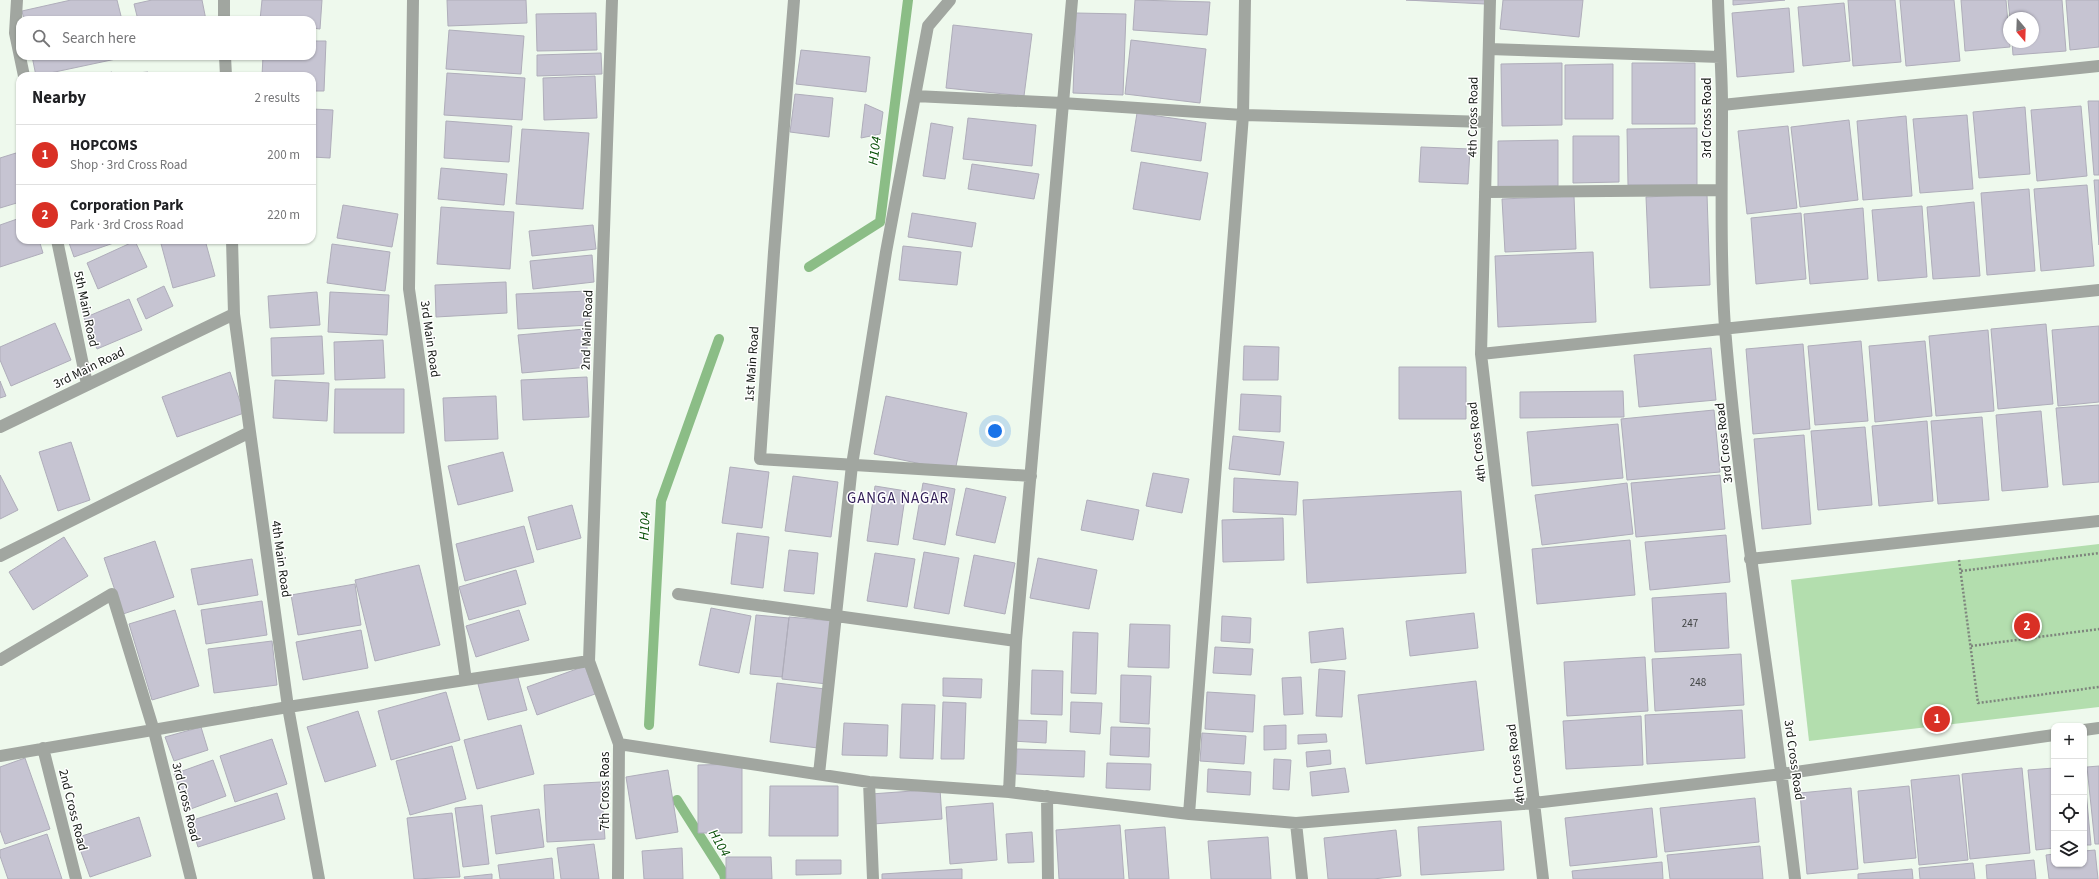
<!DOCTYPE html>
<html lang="en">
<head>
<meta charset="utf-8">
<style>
	:root { --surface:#fff; --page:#f6f6f6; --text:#202124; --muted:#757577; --line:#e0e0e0; --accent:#d93025 }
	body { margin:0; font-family:"Source Sans 3",sans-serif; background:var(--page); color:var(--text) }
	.controls { position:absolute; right:12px; bottom:12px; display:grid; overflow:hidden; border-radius:8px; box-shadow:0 1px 3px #0004 }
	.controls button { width:36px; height:36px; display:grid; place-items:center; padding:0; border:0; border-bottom:1px solid var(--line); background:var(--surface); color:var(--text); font:20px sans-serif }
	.compass { position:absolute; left:2003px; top:12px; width:36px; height:36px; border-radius:50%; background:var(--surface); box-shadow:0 1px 3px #0004; rotate:161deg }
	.you { position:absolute; left:995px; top:431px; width:14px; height:14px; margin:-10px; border:3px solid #fff; border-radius:50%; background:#1a73e8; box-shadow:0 0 0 6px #1a73e833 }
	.badge { display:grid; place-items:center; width:26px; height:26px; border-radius:50%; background:var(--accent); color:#fff; font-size:13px; font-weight:700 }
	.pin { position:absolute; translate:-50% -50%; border:2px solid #fff; box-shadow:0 1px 4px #0006 }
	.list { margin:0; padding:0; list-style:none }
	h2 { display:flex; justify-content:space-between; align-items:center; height:52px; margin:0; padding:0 16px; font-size:17px }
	h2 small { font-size:13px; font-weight:400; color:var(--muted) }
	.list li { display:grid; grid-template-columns:26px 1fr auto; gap:12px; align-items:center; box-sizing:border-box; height:60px; padding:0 16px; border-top:1px solid var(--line) }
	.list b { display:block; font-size:15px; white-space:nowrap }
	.list p { margin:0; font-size:13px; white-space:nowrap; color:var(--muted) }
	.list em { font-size:13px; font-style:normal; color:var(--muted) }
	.icon { flex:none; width:22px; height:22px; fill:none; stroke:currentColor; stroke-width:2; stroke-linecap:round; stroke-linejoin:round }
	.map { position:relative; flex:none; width:2099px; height:879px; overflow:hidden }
	.search { position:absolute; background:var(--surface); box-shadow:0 1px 3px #0004; left:16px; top:16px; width:300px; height:44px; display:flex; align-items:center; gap:10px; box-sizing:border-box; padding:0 14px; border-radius:12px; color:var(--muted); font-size:15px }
	.panel { position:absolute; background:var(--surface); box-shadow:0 1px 3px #0004; left:16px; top:72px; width:300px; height:172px; border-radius:12px }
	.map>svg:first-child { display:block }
	.park { fill:#b3deae }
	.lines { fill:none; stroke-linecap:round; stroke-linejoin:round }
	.stream { stroke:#8bbd86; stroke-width:10 }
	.building { fill:#c6c4d2; stroke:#afadba }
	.path { stroke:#7e857d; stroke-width:2.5; stroke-dasharray:2 2; stroke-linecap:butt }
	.minor { stroke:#a1a6a0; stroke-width:12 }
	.labels { text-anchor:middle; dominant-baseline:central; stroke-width:3; stroke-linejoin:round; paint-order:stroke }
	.number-label { font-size:11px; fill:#414444 }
	.street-label { font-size:13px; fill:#151915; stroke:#fff }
	.water-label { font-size:14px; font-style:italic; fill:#024c00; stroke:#fff }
	.quarter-label { font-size:15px; letter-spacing:1px; fill:#2e1b55; stroke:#fff }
</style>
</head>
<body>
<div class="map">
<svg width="2099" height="879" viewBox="0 0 2099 879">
	<rect width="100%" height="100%" fill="#eef9ed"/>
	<path class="park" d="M2099 544V707L1809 741 1791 580Z"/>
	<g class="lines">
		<path class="stream" d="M809 267 880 222 908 0
			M649 725 661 501 719 339
			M677 800 724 874 725 879"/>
	</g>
	<path class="building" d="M71 0H117L122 20H24L22 11Z
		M152 0H202L206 20H138L134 4Z
		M262 0H322L320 29 312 28V20H260Z
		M447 0H526L527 23 448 26Z
		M1135 0 1210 2 1207 35 1133 30Z
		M1406 0H1485V4Z
		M1503 0H1583L1579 37 1500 29Z
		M1733 0H1785L1733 5Z
		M1848 0H1895L1901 62 1853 66Z
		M1900 0H1954L1960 61 1906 66Z
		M1961 0H2006L2010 47 1965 51Z
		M2008 0H2062L2066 51 2013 55 2012 42H2033V18H2010Z
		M2066 0H2099V47L2070 50Z
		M1844 3 1850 61 1803 66 1798 7Z
		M1789 8 1794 72 1737 77 1732 13Z
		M596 13 597 50 537 51 536 14Z
		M1076 13 1126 14 1123 95 1073 93Z
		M953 25 1032 34 1024 96 946 88Z
		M449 30 524 36 521 74 446 69Z
		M1131 40 1206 49 1200 103 1125 94Z
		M312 41H326L324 91H312V76H262L263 56H312Z
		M801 50 870 57 866 92 796 84Z
		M601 53 602 74 537 76V55Z
		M32 56H130L36 76Z
		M145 56H161L146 59Z
		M1562 63V125L1502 126 1501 64Z
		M1632 63H1695V124H1632Z
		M1613 64V119H1565V65Z
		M112 72 113 76H98Z
		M148 72 149 76H127V74Z
		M447 73 525 78 522 120 444 115Z
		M595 76 597 118 544 120 543 78Z
		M795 94 833 98 829 137 790 132Z
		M2088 101H2099V175H2094Z
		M865 104 883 112 880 134 861 138Z
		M2081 106 2087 176 2037 181 2031 110Z
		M2025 107 2030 174 1979 178 1973 112Z
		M312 109 333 110 330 158 312 157Z
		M1137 113 1206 123 1201 161 1131 151Z
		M1967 115 1973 189 1920 193 1913 119Z
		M1906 116 1912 196 1863 200 1857 121Z
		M968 118 1036 125 1032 166 963 159Z
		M1849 120 1858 200 1800 207 1791 127Z
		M446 121 512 126 509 162 444 158Z
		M931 123 953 127 945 179 923 176Z
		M1788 126 1797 208 1747 214 1738 131Z
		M1697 128V185H1628L1627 129Z
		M522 129 589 133 583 209 516 204Z
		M1573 136H1619V182L1573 183Z
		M1558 140V186L1498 187V141Z
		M1421 147 1470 149 1468 184 1419 182Z
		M16 153 20 166V202L0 208V158Z
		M1141 162 1208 173 1200 220 1133 209Z
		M972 164 1039 174 1034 199 968 189Z
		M441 168 507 174 504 205 438 199Z
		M2094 180H2099V245Z
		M2087 185 2094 266 2041 271 2034 189Z
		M2029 189 2035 271 1987 275 1981 193Z
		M1707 194 1710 285 1650 288 1646 197Z
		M1574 196 1576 249 1505 252 1502 199Z
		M1974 202 1980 276 1933 279 1927 207Z
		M343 205 398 214 392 247 337 238Z
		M1922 206 1927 277 1878 281 1872 210Z
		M441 207 514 212 510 269 437 264Z
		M1863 208 1868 279 1810 284 1804 214Z
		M912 213 976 223 972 247 908 237Z
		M1801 213 1806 279 1756 284 1751 218Z
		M20 218V240H39L43 253 0 267V225Z
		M593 225 596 249 532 256 529 231Z
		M68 240H122L74 257Z
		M160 240H205L215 276 173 288Z
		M135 241 147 267 98 289 87 263Z
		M332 244 390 252 385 291 327 283Z
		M903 246 961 252 957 285 899 280Z
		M1593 252 1596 322 1498 327 1495 256Z
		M592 255 594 282 533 289 530 261Z
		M506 282 507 313 436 317 435 285Z
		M164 286 173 306 146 319 137 299Z
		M588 291 590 325 518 329 516 294Z
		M317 292 320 325 270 328 268 296Z
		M330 292 389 295 387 335 328 332Z
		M129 299 142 330 97 349 84 318Z
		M55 323 71 360 11 386 0 360V347Z
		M2046 324 2053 404 1998 409 1991 329Z
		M2099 326V402L2058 406 2052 330Z
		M585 329 589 367 522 373 518 335Z
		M1988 330 1994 411 1936 416 1929 336Z
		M322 336 324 374 272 376 271 338Z
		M383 340 385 378 335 380 334 342Z
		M1861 341 1868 421 1815 425 1808 346Z
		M1925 341 1932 416 1875 422 1869 346Z
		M1803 344 1810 429 1753 434 1746 349Z
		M1244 346 1279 347 1278 380H1243Z
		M1711 348 1716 400 1639 407 1634 355Z
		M1399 367H1466V419H1399Z
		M230 372 244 413 177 437 162 397Z
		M587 377 589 417 523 420 521 380Z
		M275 380 329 383 327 421 273 418Z
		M0 381 6 396 0 398Z
		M335 389H404V433H334Z
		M1623 391 1624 417 1520 418V392Z
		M1241 394 1281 396 1280 432 1239 430Z
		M496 396 498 439 445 441 443 398Z
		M886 396 967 413 955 471 874 454Z
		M2099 405V482L2063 485 2056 408Z
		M1714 410 1720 472 1627 480 1621 419Z
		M2041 411 2048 487 2002 491 1996 415Z
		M1982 417 1989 500 1938 504 1931 421Z
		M1927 421 1933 501 1879 506 1872 426Z
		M1618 424 1623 478 1532 486 1527 432Z
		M1865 427 1872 505 1818 510 1811 431Z
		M1804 435 1811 524 1762 529 1754 439Z
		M1233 436 1284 442 1280 475 1229 469Z
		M71 442 90 500 58 511 39 452Z
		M503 452 513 491 458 505 448 466Z
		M730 467 769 472 762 528 722 523Z
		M1153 473 1189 479 1182 513 1146 506Z
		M0 475 18 510 0 519Z
		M1720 475 1725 529 1636 537 1631 483Z
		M793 476 838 482 831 537 785 531Z
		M1234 478 1298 482 1296 515 1233 512Z
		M923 483 955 489 945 545 913 539Z
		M1627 483 1633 534 1542 545 1535 495Z
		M875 486 906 491 898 545 867 541Z
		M966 488 1006 497 995 543 956 535Z
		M1461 491 1466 573 1307 583 1303 500Z
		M1087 500 1139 510 1133 540 1081 530Z
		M572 505 581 538 537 550 528 517Z
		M1283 518 1284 560 1223 562 1222 520Z
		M524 526 534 562 465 581 456 544Z
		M737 533 769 537 763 588 731 584Z
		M1726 535 1730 582 1650 590 1645 542Z
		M64 537 88 576 33 610 9 572Z
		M1630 540 1635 595 1537 604 1532 549Z
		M155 541 174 597 123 614 104 558Z
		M789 550 818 553 814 594 784 591Z
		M924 552 959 558 949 614 914 608Z
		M875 553 915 559 907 607 867 601Z
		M974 555 1015 563 1005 614 964 606Z
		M1038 558 1097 570 1089 609 1030 598Z
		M252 559 258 595 198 605 191 569Z
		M419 565 440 645 375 661 355 580Z
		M516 570 526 604 469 620 459 587Z
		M355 584 361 625 298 635 291 595Z
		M1726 593 1729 648 1655 652 1652 598Z
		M262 601 267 635 206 644 201 610Z
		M711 608 751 616 739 673 699 665Z
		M175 610 199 686 152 700 129 624Z
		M519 610 529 640 476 657 466 626Z
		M1474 613 1478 648 1410 656 1406 621Z
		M756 615 789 618 782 677 750 674Z
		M1222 616 1251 618 1250 643 1221 641Z
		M789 617 834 621 827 684 782 679Z
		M1130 624 1170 625 1169 668 1128 667Z
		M1343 628 1346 659 1311 663 1309 632Z
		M361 630 368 668 303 680 296 642Z
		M1073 632 1098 633 1096 694 1071 693Z
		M272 641 277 685 214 693 208 649Z
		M1215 647 1253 649 1251 675 1213 673Z
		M1741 654 1744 705 1655 711 1652 659Z
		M1645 657 1648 711 1567 716 1564 662Z
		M585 666 595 694 537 715 527 687Z
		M1319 669 1345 671 1342 717 1316 716Z
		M1032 670 1063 671 1062 715 1031 714Z
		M517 674 527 710 488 720 478 684Z
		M1121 675 1151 676 1149 724 1120 722Z
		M1301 677 1303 714 1284 715 1282 678Z
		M943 678 982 679 981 698 943 696Z
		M1476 681 1484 750 1366 764 1358 695Z
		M777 683 825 689 818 748 770 742Z
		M446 692 460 740 391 760 378 711Z
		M1207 692 1255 695 1253 732 1205 729Z
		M943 702 966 703 964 759H941Z
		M1071 702 1102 703 1100 734 1070 732Z
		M902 704 935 705 933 759 900 758Z
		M1742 710 1745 758 1647 764 1645 715Z
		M358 711 376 766 325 782 307 727Z
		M1641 716 1643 765 1566 769 1563 721Z
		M1013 720 1047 721 1046 743 1012 741Z
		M844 723 888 725 887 756 842 755Z
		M521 725 534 774 477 789 464 740Z
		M1286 725V749L1264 750V726Z
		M201 727 208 750 174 761 165 737Z
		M1111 727 1150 728 1149 757 1110 755Z
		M1202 733 1246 736 1244 764 1200 761Z
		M1326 734 1327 742 1298 744V735Z
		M272 739 287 784 235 802 220 756Z
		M452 746 466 799 410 815 396 761Z
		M1017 749 1085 751 1084 777 1016 774Z
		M1330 750 1331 764 1307 767 1306 752Z
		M25 758 50 829 5 844 0 830V767Z
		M1274 759 1291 760 1289 790 1273 789Z
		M213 760 226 796 188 810 174 774Z
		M1107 763 1151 764 1150 790 1106 788Z
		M742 764V833H698V765Z
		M2099 766V844H2095L2087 767Z
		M1345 768 1349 792 1312 796 1310 772Z
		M2022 768 2030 853 1970 859 1962 774Z
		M2054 768V848L2036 850 2028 770Z
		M1208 769 1251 772 1250 795 1207 792Z
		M668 770 678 832 636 839 626 777Z
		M2084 770 2091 845H2084Z
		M1959 775 1968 860 1919 865 1911 780Z
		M601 782 605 839 547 842 544 785Z
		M770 786H838V836H769Z
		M1909 786 1916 858 1864 863 1858 791Z
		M1851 788 1858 869 1807 874 1800 793Z
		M940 789 942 819 873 824 871 794Z
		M277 793 285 819 198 847 190 821Z
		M1755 798 1759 842 1665 852 1660 808Z
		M993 803 997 860 950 864 946 807Z
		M482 805 489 864 463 867 455 808Z
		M1652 808 1657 857 1570 866 1565 818Z
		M539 809 544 847 496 854 491 816Z
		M452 813 460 877 414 879 407 818Z
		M139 817 151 856 90 877 76 838Z
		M1501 821 1504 870 1421 875 1418 827Z
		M1120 825 1124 879H1059L1056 830Z
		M1165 827 1169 879H1129L1125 830Z
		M1396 830 1401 876 1373 879H1328L1324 838Z
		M1032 832 1034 862 1008 863 1006 834Z
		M47 834 62 879H8L0 856V850Z
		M1268 837 1271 879H1211L1208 841Z
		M594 844 599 879H561L557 848Z
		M1760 846 1763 879H1670L1667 855Z
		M682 848 683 879H644L642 851Z
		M2095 850 2098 879H2049L2046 855 2054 854V864H2084V851Z
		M726 857H771L772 879H726Z
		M552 858 554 879H500L498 865Z
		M796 860H841V874L796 875Z
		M2034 860 2036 879H1987L1986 865Z
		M1662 862 1663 879H1573L1572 871Z
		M1973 863 1975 879H1920L1919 868Z
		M962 869V879H882V874Z
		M1912 869 1913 879H1858V874Z
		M492 874V879H465L464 877Z"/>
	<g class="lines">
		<path class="path" d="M1959 560 1978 703 2099 687
			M1961 571 2099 553
			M1971 646 2099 629"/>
		<path class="minor" d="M17 0 15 33 24 76
			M224 0V20
			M413 0 409 289 466 680
			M612 0 589 661 619 744 618 879
			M794 0 774 252 760 459 1031 476
			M1490 0 1481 354 1543 879
			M1718 0C1719 35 1722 71 1722 106 1722 180 1720 255 1725 328 1740 513 1773 695 1795 879
			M1489 49 1720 57
			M225 56 226 76
			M915 96 1062 103 1243 115 1245 0
			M1722 105 2099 66
			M1485 192 1721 190
			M57 240 87 384
			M232 240 234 314 250 432 288 707 319 879
			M1481 354 2099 290
			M0 427 234 314
			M0 556 250 432
			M1750 559 2099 521
			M678 594 1016 641
			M0 660 112 594 154 731 191 879
			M2084 730 2099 728
			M619 744 869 782 1009 792 1189 814 1296 823 1534 803 1782 774 2054 735
			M43 748 76 879
			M0 756 288 707 589 661
			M819 774 852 465 886 252 928 26 950 0
			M869 782 873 879
			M1009 792 1016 641 1072 0
			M1047 796 1048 879
			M1189 814 1243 115 1487 122
			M1296 823 1302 879"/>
	</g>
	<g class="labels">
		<g class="number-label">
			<text x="1690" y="623">247</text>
			<text x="1698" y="682">248</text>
		</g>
		<g class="street-label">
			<text transform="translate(1473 117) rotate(-89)">4th Cross Road</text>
			<text transform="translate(1707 118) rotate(-90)">3rd Cross Road</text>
			<text transform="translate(86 309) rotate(78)">5th Main Road</text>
			<text transform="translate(587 330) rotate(-88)">2nd Main Road</text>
			<text transform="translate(430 339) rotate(82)">3rd Main Road</text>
			<text transform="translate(752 364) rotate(-86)">1st Main Road</text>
			<text transform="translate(89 368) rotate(-26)">3rd Main Road</text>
			<text transform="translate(1477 442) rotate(-97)">4th Cross Road</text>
			<text transform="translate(1724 443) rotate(-96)">3rd Cross Road</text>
			<text transform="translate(281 559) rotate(82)">4th Main Road</text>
			<text transform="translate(1794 760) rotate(82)">3rd Cross Road</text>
			<text transform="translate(1516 764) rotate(-97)">4th Cross Road</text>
			<text transform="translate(605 791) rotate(-90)">7th Cross Roas</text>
			<text transform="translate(186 802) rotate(76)">3rd Cross Road</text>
			<text transform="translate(73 810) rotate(76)">2nd Cross Road</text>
		</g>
		<g class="water-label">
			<text transform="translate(875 151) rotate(-83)">H104</text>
			<text transform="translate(645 526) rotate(-87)">H104</text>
			<text transform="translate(719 843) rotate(59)">H104</text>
		</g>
		<g class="quarter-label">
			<text x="898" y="498">GANGA NAGAR</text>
		</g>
	</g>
</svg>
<div class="controls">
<button>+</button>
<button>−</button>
<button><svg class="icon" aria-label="locate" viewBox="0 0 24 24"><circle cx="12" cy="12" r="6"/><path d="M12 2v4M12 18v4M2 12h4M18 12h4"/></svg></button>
<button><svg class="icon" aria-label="layers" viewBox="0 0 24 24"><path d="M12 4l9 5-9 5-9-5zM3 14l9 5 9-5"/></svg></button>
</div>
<svg class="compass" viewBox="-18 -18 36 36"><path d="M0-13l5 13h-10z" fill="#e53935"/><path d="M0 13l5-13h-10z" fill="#757577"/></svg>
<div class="you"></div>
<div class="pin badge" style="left:1937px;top:719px">1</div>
<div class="pin badge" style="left:2027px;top:626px">2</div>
<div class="search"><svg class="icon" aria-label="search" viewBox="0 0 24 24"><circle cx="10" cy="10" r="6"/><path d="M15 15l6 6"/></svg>Search here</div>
<section class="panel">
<h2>Nearby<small>2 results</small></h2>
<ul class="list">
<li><span class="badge">1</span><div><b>HOPCOMS</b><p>Shop · 3rd Cross Road</p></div><em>200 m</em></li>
<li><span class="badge">2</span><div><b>Corporation Park</b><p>Park · 3rd Cross Road</p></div><em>220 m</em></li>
</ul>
</section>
</div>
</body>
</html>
